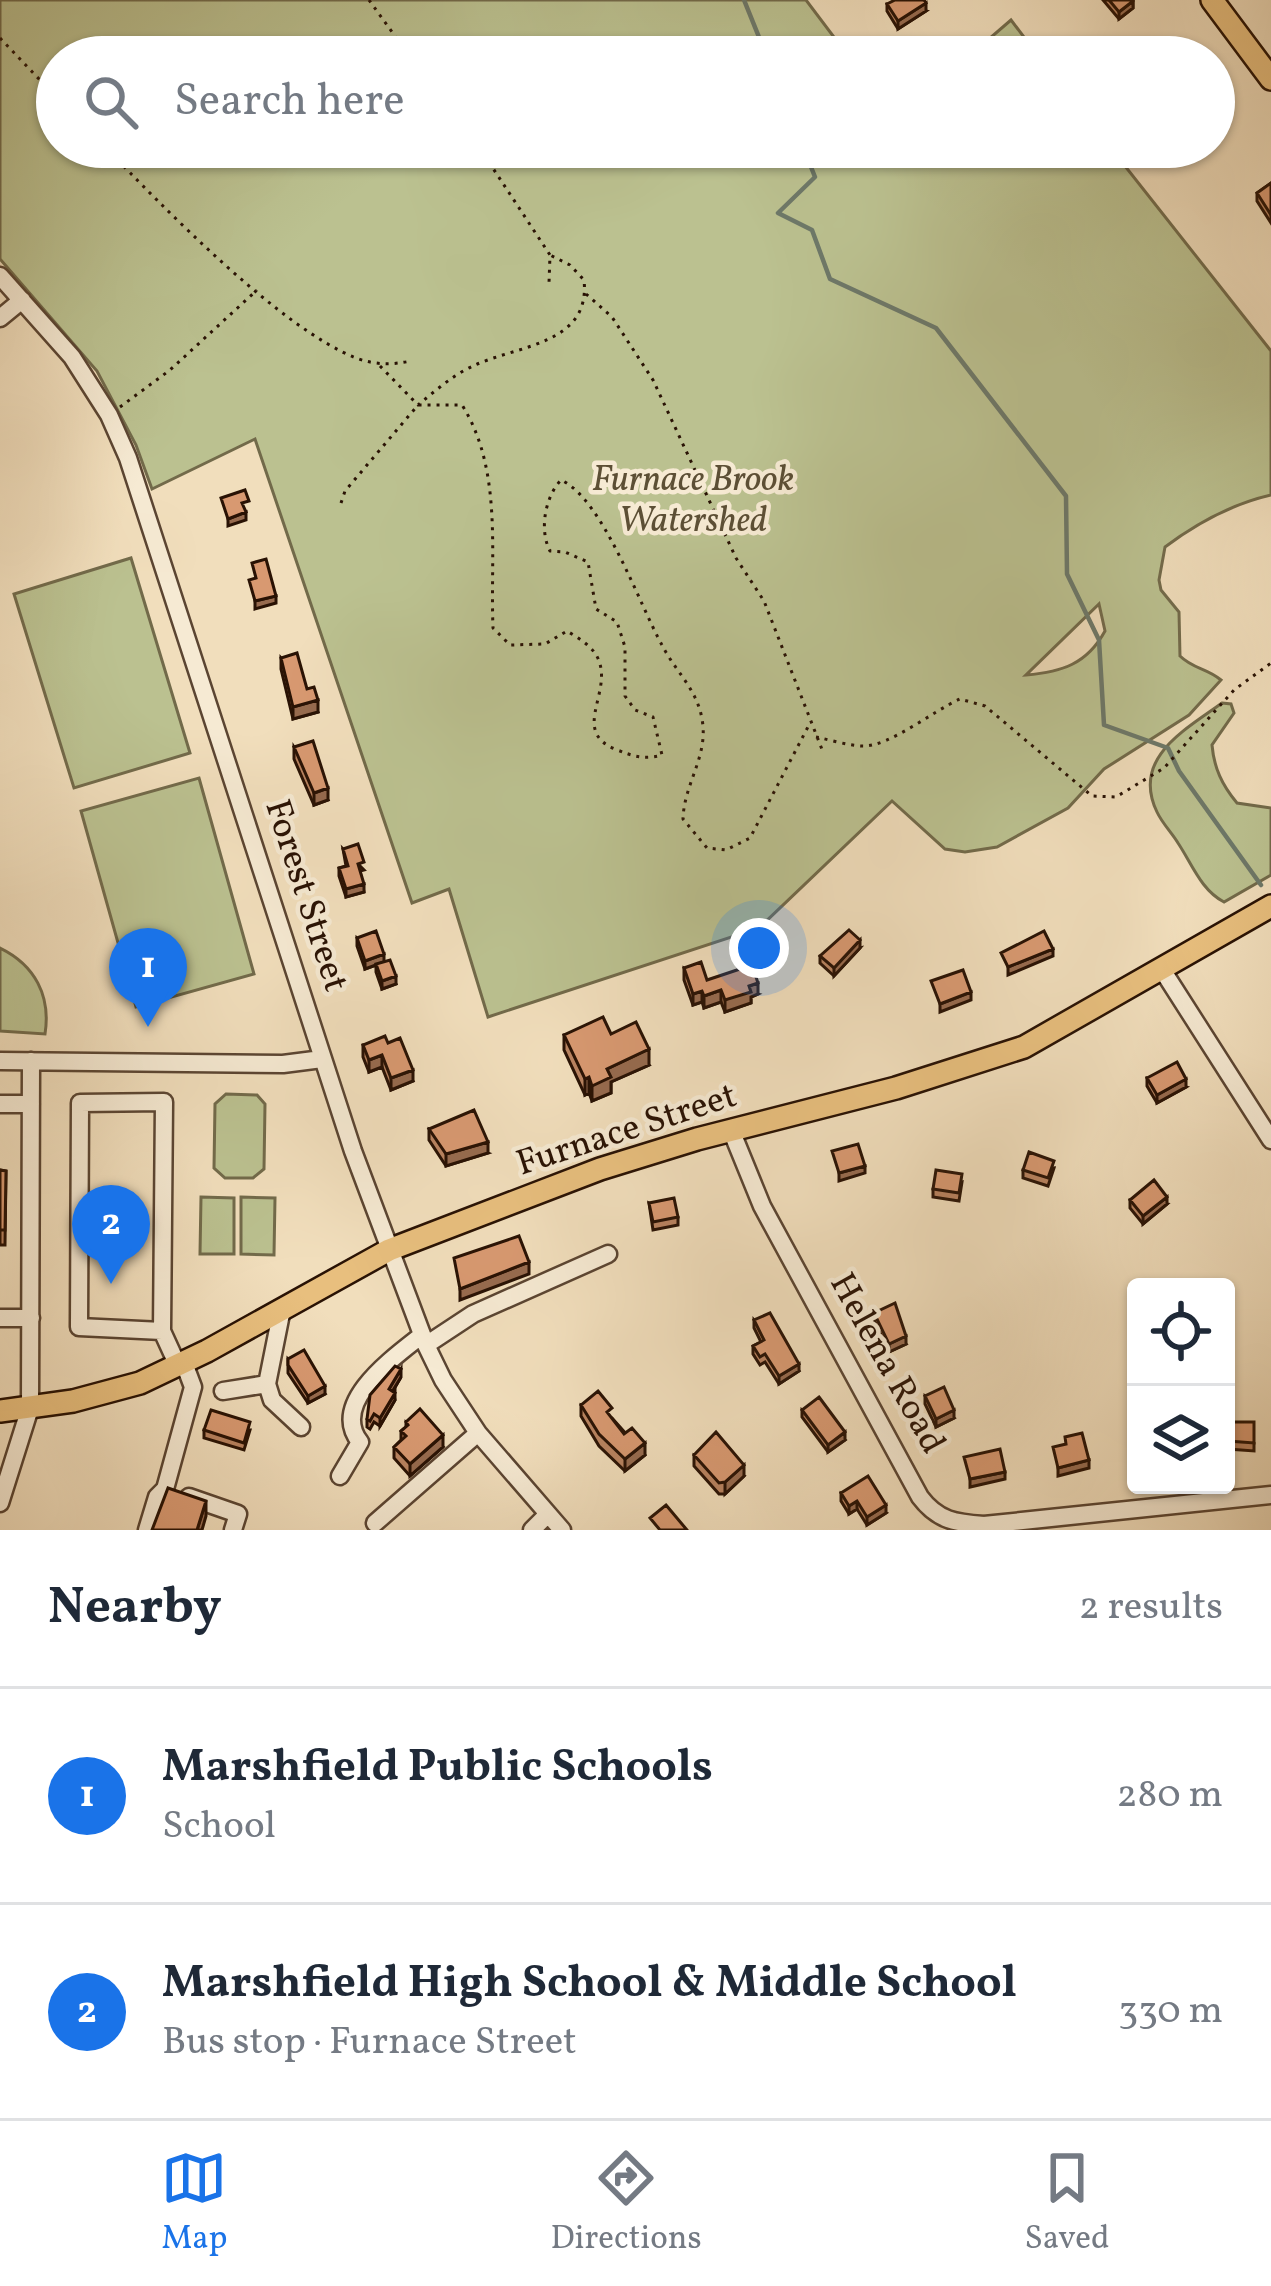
<!DOCTYPE html>
<html lang="en">
<head>
<meta charset="utf-8">
<style>
	:root { --surface:#fff; --page:#f2f2f3; --text:#1f2937; --muted:#747a83; --line:#e0e1e3; --accent:#1a73e8 }
	body { margin:0; font-family:Vollkorn,serif; background:var(--page); color:var(--text) }
	.controls { position:absolute; right:36px; bottom:36px; display:grid; overflow:hidden; border-radius:12px; box-shadow:0 3px 9px #0004 }
	.controls button { width:108px; height:108px; display:grid; place-items:center; padding:0; border:0; border-bottom:3px solid var(--line); background:var(--surface); color:var(--text); font:60px sans-serif }
	.you { position:absolute; left:759px; top:948px; width:42px; height:42px; margin:-30px; border:9px solid #fff; border-radius:50%; background:#1a73e8; box-shadow:0 0 0 18px #1a73e833 }
	.badge { display:grid; place-items:center; width:78px; height:78px; border-radius:50%; background:var(--accent); color:#fff; font-size:39px; font-weight:700 }
	.pin { position:absolute; translate:-50% -99px; filter:drop-shadow(0 3px 6px #0008) }
	.pin::after { content:''; position:absolute; top:63px; width:42px; height:36px; background:inherit; clip-path:polygon(0 0,100% 0,50% 100%) }
	.list { margin:0; padding:0; list-style:none }
	h2 { display:flex; justify-content:space-between; align-items:center; height:156px; margin:0; padding:0 48px; font-size:51px }
	h2 small { font-size:39px; font-weight:400; color:var(--muted) }
	.list li { display:grid; grid-template-columns:78px 1fr auto; gap:36px; align-items:center; box-sizing:border-box; height:216px; padding:0 48px; border-top:3px solid var(--line) }
	.list b { display:block; font-size:45px; white-space:nowrap }
	.list p { margin:0; font-size:39px; white-space:nowrap; color:var(--muted) }
	.list em { font-size:39px; font-style:normal; color:var(--muted) }
	.icon { flex:none; width:66px; height:66px; fill:none; stroke:currentColor; stroke-width:2; stroke-linecap:round; stroke-linejoin:round }
	.map { position:relative; flex:none; width:1271px; height:1530px; overflow:hidden }
	.search { position:absolute; background:var(--surface); box-shadow:0 3px 9px #0004; left:36px; right:36px; top:36px; height:132px; display:flex; align-items:center; gap:30px; box-sizing:border-box; padding:0 42px; border-radius:66px; color:var(--muted); font-size:45px }
	.sheet { height:588px; background:var(--surface) }
	nav { display:flex; justify-content:space-around; align-items:center; box-sizing:border-box; height:168px; border-top:3px solid var(--line); background:var(--surface); font-size:33px; color:var(--muted) }
	nav a { display:grid; justify-items:center; gap:6px }
	nav .on { color:var(--accent) }
	.map>svg:first-child { display:block }
	.green { fill:#bbc190; stroke:#726a4a; stroke-width:3; fill-rule:evenodd }
	.lines { fill:none; stroke-linecap:round; stroke-linejoin:round }
	.stream { stroke:#6d7869; stroke-width:4.5 }
	.minor-casing { stroke:#5b4532; stroke-width:21 }
	.major-casing { stroke:#291204; stroke-width:26 }
	.path { stroke:#291204; stroke-width:3; stroke-dasharray:3 6; stroke-linecap:butt }
	.minor { stroke:#f6ead3; stroke-width:16 }
	.major { stroke:#e8bf7e; stroke-width:21 }
	.wall { fill:#ba8461; stroke:#291204; stroke-width:3 }
	.shaded-wall { fill:#976b4f; stroke:#291204; stroke-width:3 }
	.building { fill:#d89971; stroke:#291204; stroke-width:3 }
	.labels { text-anchor:middle; dominant-baseline:central; stroke-width:9; stroke-linejoin:round; paint-order:stroke }
	.park-label { font-size:36px; font-style:italic; fill:#5c4f35; stroke:#f6ead3 }
	.street-label { font-size:36px; fill:#291204; stroke:#f6ead3 }
</style>
</head>
<body>
<div class="map">
<svg width="1271" height="1530" viewBox="0 0 1271 1530">
	<rect width="100%" height="100%" fill="#f1debc"/>
	<filter id="stains"><feTurbulence type="fractalNoise" baseFrequency=".00167" numOctaves="4"/><feColorMatrix values="0 0 0 0 .2 0 0 0 0 .09 0 0 0 0 .02 0 0 0 .5 -.17"/></filter>
	<radialGradient id="worn" r=".72"><stop offset=".6" stop-color="#630" stop-opacity="0"/><stop offset="1" stop-color="#630" stop-opacity=".3"/></radialGradient>
	<path class="green" d="M0 0H806L849 57H57V147H1110L1271 351V495C1232 504 1197 523 1165 547L1159 580 1161 590 1179 612 1180 656C1193 669 1207 668 1221 680L1189 715 1104 769 1068 808 997 847 965 852 945 849 892 801 759 928 488 1017 449 889 412 903 255 439 152 489 136 445 97 371 0 259ZM1099 604 1105 631C1087 664 1062 672 1026 675Z
		M1011 20 1039 57H968Z
		M131 558 190 753 74 788 14 594Z
		M1222 703 1231 704 1234 713 1212 745C1214 768 1222 785 1237 803L1271 808V875L1224 902C1201 890 1192 864 1178 843 1172 833 1162 823 1157 812 1131 758 1185 730 1222 703Z
		M199 778 254 974 136 1007 81 811Z
		M0 948C35 965 51 996 45 1034L0 1031Z
		M226 1094 257 1095 265 1104 264 1169 253 1178H225L214 1168 215 1104Z
		M201 1197 234 1198V1254H200Z
		M241 1197 275 1198 274 1255 241 1254Z"/>
	<g class="lines">
		<path class="stream" d="M744 0 767 57
			M803 147 815 177 778 213 812 230 830 279 936 328 1066 496 1067 574 1099 640 1104 725 1168 748 1179 771 1261 885"/>
		<g class="minor-casing">
			<path id="minor" d="M0 276 72 357 109 415 128 458 353 1151 426 1345 443 1380 478 1433 562 1530
				M0 318 22 300
				M1163 971 1271 1140
				M0 1061 283 1064 322 1059
				M0 1104H31
				M731 1130 762 1206 920 1497C938 1521 956 1523 984 1525L1271 1495
				M0 1318H31
				M162 1331 79 1327 80 1103 164 1102 162 1331 178 1366
				M426 1345 473 1314 608 1254
				M267 1384 272 1400 301 1427
				M223 1391 267 1384 282 1309
				M340 1476 360 1442C329 1403 393 1358 422 1335
				M189 1497 238 1514 233 1530
				M0 1503 30 1408 31 1061
				M375 1523 478 1433
				M147 1530 157 1497 165 1489 193 1387 184 1363
				M532 1530 548 1514"/>
		</g>
		<g class="major-casing">
			<path id="major" d="M1212 0 1271 79
				M0 1411 73 1401 140 1383 207 1351 389 1250 600 1169 697 1139 896 1088 1024 1047 1271 906"/>
		</g>
		<path class="path" d="M369 0 410 57
			M0 38 57 98
			M105 147C163 207 280 328 356 358 375 365 391 365 411 361
			M479 147 550 255 549 283
			M586 294 612 317 653 380 736 558 764 601 823 752
			M380 366 418 405C435 391 453 375 473 366 517 345 591 345 584 280L570 265 550 255
			M120 407 170 370 257 290
			M341 503 345 491 418 405H462C503 470 490 554 493 628L510 645 545 644 567 631C580 639 596 648 600 664 609 696 573 732 615 749 632 756 644 760 662 755L653 717 635 710 625 696V647L617 622 596 609 588 562 565 552 550 551C539 530 545 497 561 480 603 499 639 604 662 645 675 671 697 689 702 719 709 756 684 783 683 819L707 848 726 850 750 838 810 723
			M816 737C831 740 849 746 864 746 890 746 933 711 960 699L985 706 1092 796 1116 797 1164 768 1234 690 1271 663"/>
		<use href="#minor" class="minor"/>
		<use href="#major" class="major"/>
	</g>
	<path class="wall" d="M1103 0H1133V8L1119 19Z
		M887 4 926 11 898 29 887 11Z
		M1271 183V223L1257 201V193Z
		M281 658 307 689 318 712 293 719 281 669Z
		M294 747 328 800 314 805 294 759Z
		M343 849 364 870 360 871 364 892 346 897 339 876V868L346 866Z
		M357 938 384 962 396 984 382 989 376 972V965L365 969 357 946Z
		M860 948 834 976 820 963V956Z
		M684 968 707 980 758 994 751 997V1003L725 1012 721 1002 704 1008 702 1002 693 1005 684 980Z
		M611 1034 649 1065 611 1082V1093L592 1101 589 1093 585 1095 564 1050V1035Z
		M388 1043 413 1081 391 1090 382 1067 369 1072 363 1057V1045Z
		M1147 1078 1186 1087 1157 1103 1147 1086Z
		M429 1129 488 1153 446 1166 429 1140Z
		M1054 1168 1048 1186 1023 1178V1170Z
		M0 1170 6 1171 5 1245H0Z
		M962 1182 959 1201 933 1197V1189Z
		M1130 1200 1167 1204 1143 1224 1130 1208Z
		M649 1203 678 1217V1225L653 1230Z
		M874 1313 906 1344 889 1352 874 1320Z
		M754 1320 799 1371 779 1384 765 1362 760 1365 753 1354V1346L761 1342 754 1328Z
		M288 1359 325 1394 308 1403 288 1373Z
		M401 1377 393 1391 395 1400 380 1426 374 1422 370 1429 367 1427V1419Z
		M925 1396 954 1418 936 1427 925 1404Z
		M581 1405 612 1418 645 1455 625 1471 599 1446 581 1416Z
		M802 1410 845 1440 828 1452 802 1417Z
		M406 1422 443 1447 410 1476 394 1458V1447L401 1440V1431L406 1427Z
		M1227 1422 1254 1443V1451L1228 1449Z
		M204 1430H250L244 1450 204 1438Z
		M694 1455 744 1476 725 1494H719L694 1466Z
		M841 1493 886 1513 867 1525 857 1509 849 1514 841 1501Z"/>
	<path class="shaded-wall" d="M1133 1V8L1119 19V12Z
		M926 3V11L898 29V21Z
		M246 512V520L228 526V519Z
		M276 596V603L255 609V601Z
		M318 700V712L293 719V707Z
		M328 788V800L314 805V793Z
		M364 884V892L346 897V889Z
		M860 940V948L834 976V968Z
		M1053 949V956L1008 975V967Z
		M384 954V962L365 969V961Z
		M396 976V984L382 989V981Z
		M758 983V994L751 997V1003L725 1012V1000L749 986Z
		M721 990V1002L704 1008V996Z
		M702 991V1002L693 1005V994Z
		M971 992V1000L940 1012V1004Z
		M649 1049V1065L611 1082V1093L592 1101V1086L607 1069Z
		M382 1055V1067L369 1072V1060Z
		M413 1070V1081L391 1090V1078Z
		M589 1077V1093L585 1095V1079Z
		M1186 1079V1087L1157 1103V1095Z
		M488 1142V1153L446 1166V1154Z
		M865 1166V1173L839 1181V1173Z
		M1167 1197V1204L1143 1224V1216Z
		M529 1262V1274L460 1300V1289Z
		M906 1336V1344L889 1352V1344Z
		M799 1364V1371L779 1384V1376Z
		M401 1369V1377L389 1397V1389Z
		M325 1386V1394L308 1403V1396Z
		M395 1393V1400L380 1426V1418Z
		M954 1410V1418L936 1427V1419Z
		M845 1432V1440L828 1452V1445Z
		M443 1435V1447L410 1476V1464Z
		M645 1443V1455L625 1471V1459Z
		M1089 1460V1468L1058 1476V1468Z
		M744 1465V1476L725 1494V1482Z
		M1005 1472V1479L970 1487V1479Z
		M206 1501V1516L202 1530H197Z
		M857 1501V1509L849 1514V1506Z
		M886 1505V1513L867 1525V1517Z"/>
	<path class="building" d="M895 0H924L926 3 898 21 887 4Z
		M1109 0H1133V1L1119 12Z
		M1271 183V215L1257 193Z
		M245 490 249 501 242 503 246 512 228 519 221 498Z
		M266 559 276 596 255 601 249 580 256 578 252 563Z
		M297 653 307 689 314 687 318 700 293 707 281 658Z
		M313 741 328 788 314 793 294 747Z
		M358 844 364 862 358 864 364 884 346 889 339 868 348 866 343 849Z
		M849 930 860 940 834 968 820 956Z
		M376 931 384 954 365 961 357 938Z
		M1044 931 1053 949 1008 967 1001 953Z
		M390 960 396 976 382 981 376 964Z
		M701 962 707 980 752 965 758 983 749 986 751 992 725 1000 721 990 704 996 702 991 693 994 684 968Z
		M963 970 971 992 940 1004 931 981Z
		M603 1017 611 1034 636 1022 649 1049 607 1069 611 1077 592 1086 589 1077 585 1079 564 1035Z
		M385 1036 388 1043 400 1038 413 1070 391 1078 382 1055 369 1060 363 1045Z
		M1177 1062 1186 1079 1157 1095 1147 1078Z
		M474 1110 488 1142 446 1154 429 1129Z
		M858 1144 865 1166 839 1173 832 1151Z
		M1029 1152 1054 1161 1048 1178 1023 1170Z
		M0 1170 6 1171 5 1230H0Z
		M936 1170 962 1174 959 1193 933 1189Z
		M1154 1180 1167 1197 1143 1216 1130 1200Z
		M674 1198 678 1217 653 1222 649 1203Z
		M519 1236 529 1262 460 1289 454 1258Z
		M895 1303 906 1336 889 1344 874 1313Z
		M770 1313 799 1364 779 1376 765 1354 760 1357 753 1346 764 1340 754 1320Z
		M304 1350 325 1386 308 1396 288 1365V1359Z
		M395 1366 401 1369 389 1389 395 1393 380 1418 374 1414 370 1421 367 1419 370 1395Z
		M944 1387 954 1410 936 1419 925 1396Z
		M598 1391 612 1408 607 1412 624 1434 632 1428 645 1443 625 1459 599 1434 581 1405Z
		M819 1397 845 1432 828 1445 802 1410Z
		M420 1409 443 1435 410 1464 394 1447 406 1436 401 1431 408 1425 406 1422Z
		M211 1410 250 1422 244 1443 204 1430Z
		M1227 1422H1254V1443L1228 1441Z
		M716 1432 744 1465 725 1482 719 1483 694 1455Z
		M1082 1433 1089 1460 1058 1468 1053 1447 1066 1444 1065 1437Z
		M1000 1449 1005 1472 970 1479 964 1457Z
		M868 1476 886 1505 867 1517 857 1501 849 1506 841 1493Z
		M168 1488 206 1501 197 1530H152Z
		M666 1505 687 1530H660L650 1518Z"/>
	<g class="labels">
		<g class="park-label">
			<text x="693" y="481">Furnace Brook<tspan x="693" dy="41">Watershed</tspan></text>
		</g>
		<g class="street-label">
			<text transform="translate(305 896) rotate(72)">Forest Street</text>
			<text transform="translate(627 1131) rotate(-18)">Furnace Street</text>
			<text transform="translate(886 1364) rotate(61)">Helena Road</text>
		</g>
	</g>
	<rect width="100%" height="100%" filter="url(#stains)"/>
	<rect width="100%" height="100%" fill="url(#worn)"/>
</svg>
<div class="controls">
<button><svg class="icon" aria-label="locate" viewBox="0 0 24 24"><circle cx="12" cy="12" r="6"/><path d="M12 2v4M12 18v4M2 12h4M18 12h4"/></svg></button>
<button><svg class="icon" aria-label="layers" viewBox="0 0 24 24"><path d="M12 4l9 5-9 5-9-5zM3 14l9 5 9-5"/></svg></button>
</div>
<div class="you"></div>
<div class="pin badge" style="left:148px;top:1027px">1</div>
<div class="pin badge" style="left:111px;top:1284px">2</div>
<div class="search"><svg class="icon" aria-label="search" viewBox="0 0 24 24"><circle cx="10" cy="10" r="6"/><path d="M15 15l6 6"/></svg>Search here</div>
</div>
<section class="sheet">
<h2>Nearby<small>2 results</small></h2>
<ul class="list">
<li><span class="badge">1</span><div><b>Marshfield Public Schools</b><p>School</p></div><em>280 m</em></li>
<li><span class="badge">2</span><div><b>Marshfield High School &amp; Middle School</b><p>Bus stop · Furnace Street</p></div><em>330 m</em></li>
</ul>
</section>
<nav>
<a class="on"><svg class="icon" aria-label="map" viewBox="0 0 24 24"><path d="M3 6l6-2 6 2 6-2v14l-6 2-6-2-6 2zM9 4v14M15 6v14"/></svg>Map</a>
<a><svg class="icon" aria-label="directions" viewBox="0 0 24 24"><path d="M12 3l9 9-9 9-9-9zM9 14v-3h6M13 9l2 2-2 2"/></svg>Directions</a>
<a><svg class="icon" aria-label="saved" viewBox="0 0 24 24"><path d="M7 4h10v16l-5-4-5 4z"/></svg>Saved</a>
</nav>
</body>
</html>
